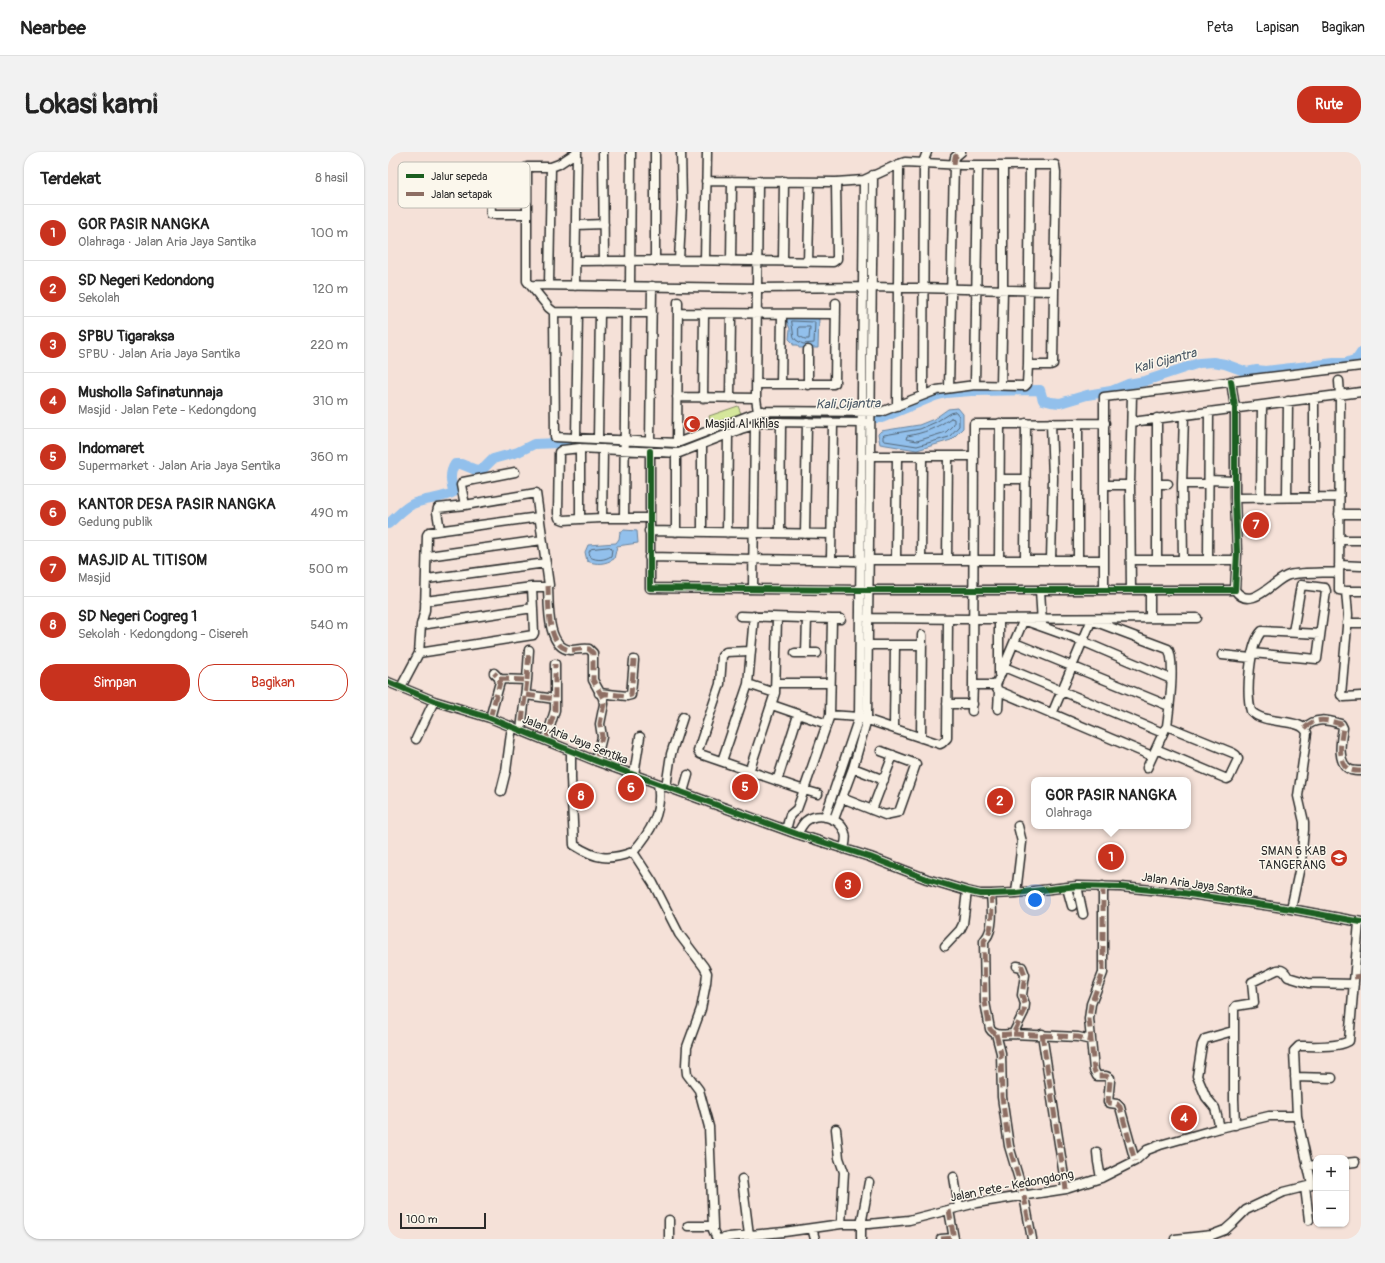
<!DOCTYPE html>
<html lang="id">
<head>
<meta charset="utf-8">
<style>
	:root { --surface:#fff; --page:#f2f2f2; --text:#222; --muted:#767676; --line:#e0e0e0; --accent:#c8321e }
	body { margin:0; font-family:Pangolin,sans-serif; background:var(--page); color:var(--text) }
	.controls { position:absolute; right:12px; bottom:12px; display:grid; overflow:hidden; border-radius:8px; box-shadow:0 1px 3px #0004 }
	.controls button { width:36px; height:36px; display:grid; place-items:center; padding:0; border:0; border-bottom:1px solid var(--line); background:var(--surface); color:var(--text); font:20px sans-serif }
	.scale { position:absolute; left:12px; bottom:10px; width:86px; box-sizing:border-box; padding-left:4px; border:2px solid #2b2b2b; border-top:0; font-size:11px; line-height:14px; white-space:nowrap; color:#2b2b2b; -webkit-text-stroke:3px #fbf7ec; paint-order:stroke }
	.you { position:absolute; left:647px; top:748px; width:14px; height:14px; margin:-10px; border:3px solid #fff; border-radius:50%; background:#1a73e8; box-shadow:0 0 0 6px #1a73e833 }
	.badge { display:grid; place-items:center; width:26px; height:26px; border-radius:50%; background:var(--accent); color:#fff; font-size:13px; font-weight:700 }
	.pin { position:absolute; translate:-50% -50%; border:2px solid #fff; box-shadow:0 1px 4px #0006 }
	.popup { position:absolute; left:643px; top:625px; width:160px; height:52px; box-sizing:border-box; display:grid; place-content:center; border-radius:8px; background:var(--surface); filter:drop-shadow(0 1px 3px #0005); font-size:13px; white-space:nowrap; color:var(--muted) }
	.popup b { font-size:15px; color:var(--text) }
	.popup::after { content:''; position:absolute; left:50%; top:100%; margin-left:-8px; border:8px solid transparent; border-top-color:var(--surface) }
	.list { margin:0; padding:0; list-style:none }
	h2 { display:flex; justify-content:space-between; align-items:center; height:52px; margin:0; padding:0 16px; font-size:17px }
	h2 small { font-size:13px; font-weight:400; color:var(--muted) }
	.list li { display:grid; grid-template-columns:26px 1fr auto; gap:12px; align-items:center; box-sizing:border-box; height:56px; padding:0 16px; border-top:1px solid var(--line) }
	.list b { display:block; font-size:15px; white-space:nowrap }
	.list p { margin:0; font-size:13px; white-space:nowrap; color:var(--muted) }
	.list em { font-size:13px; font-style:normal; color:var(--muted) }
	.actions { display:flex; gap:8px; padding:12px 16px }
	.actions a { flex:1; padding:9px 0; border:1px solid var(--accent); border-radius:16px; text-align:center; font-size:14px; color:var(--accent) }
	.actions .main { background:var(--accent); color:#fff }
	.map { position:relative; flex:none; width:973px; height:1087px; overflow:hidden; border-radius:16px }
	header { display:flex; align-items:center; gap:24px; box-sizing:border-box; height:56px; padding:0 20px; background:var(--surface); border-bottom:1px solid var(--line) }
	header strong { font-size:19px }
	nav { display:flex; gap:22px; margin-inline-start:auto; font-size:14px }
	.intro { display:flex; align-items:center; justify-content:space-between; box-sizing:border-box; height:96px; padding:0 24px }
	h1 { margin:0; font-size:28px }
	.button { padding:10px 18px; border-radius:16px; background:var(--accent); color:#fff; font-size:14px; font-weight:700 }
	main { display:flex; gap:24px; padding:0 24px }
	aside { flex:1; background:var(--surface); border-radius:16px; box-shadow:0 1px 3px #0004 }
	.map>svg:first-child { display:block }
	.park { fill:#d5e79b; stroke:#808963 }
	.water { fill:#92c0ec; stroke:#69849f }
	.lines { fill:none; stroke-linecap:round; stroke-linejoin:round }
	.shore { stroke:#546778; stroke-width:1 }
	.river { stroke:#92c0ec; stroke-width:10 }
	.minor-casing { stroke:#2b2b2b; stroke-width:11 }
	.minor { stroke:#fbf7ec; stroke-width:8 }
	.quiet { stroke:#8d6e63; stroke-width:5; stroke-dasharray:10 5; stroke-linecap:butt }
	.cycleway-casing { stroke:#fbf7ec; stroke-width:8 }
	.cycleway { stroke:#1b5e20; stroke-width:6 }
	.labels { text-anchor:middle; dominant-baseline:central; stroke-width:3; stroke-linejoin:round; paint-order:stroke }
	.poi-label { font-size:12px; fill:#2b2b2b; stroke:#fbf7ec; text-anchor:start }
	.street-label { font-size:12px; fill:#2b2b2b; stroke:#fbf7ec }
	.water-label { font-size:13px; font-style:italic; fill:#4a5865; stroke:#fbf7ec }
	.key { fill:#fbf7ec; stroke:#bdbab2; stroke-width:1 }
	.key-label { font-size:11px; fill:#2b2b2b }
</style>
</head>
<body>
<header>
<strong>Nearbee</strong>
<nav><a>Peta</a><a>Lapisan</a><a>Bagikan</a></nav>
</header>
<div class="intro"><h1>Lokasi kami</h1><a class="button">Rute</a></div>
<main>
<aside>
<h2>Terdekat<small>8 hasil</small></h2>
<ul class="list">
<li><span class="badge">1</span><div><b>GOR PASIR NANGKA</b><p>Olahraga · Jalan Aria Jaya Santika</p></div><em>100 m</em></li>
<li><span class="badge">2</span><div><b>SD Negeri Kedondong</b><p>Sekolah</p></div><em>120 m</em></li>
<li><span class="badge">3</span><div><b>SPBU Tigaraksa</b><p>SPBU · Jalan Aria Jaya Santika</p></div><em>220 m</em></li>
<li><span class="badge">4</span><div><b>Musholla Safinatunnaja</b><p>Masjid · Jalan Pete - Kedongdong</p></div><em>310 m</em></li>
<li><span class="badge">5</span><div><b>Indomaret</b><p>Supermarket · Jalan Aria Jaya Sentika</p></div><em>360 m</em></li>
<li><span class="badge">6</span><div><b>KANTOR DESA PASIR NANGKA</b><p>Gedung publik</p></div><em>490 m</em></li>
<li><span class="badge">7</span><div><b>MASJID AL TITISOM</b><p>Masjid</p></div><em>500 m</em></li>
<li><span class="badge">8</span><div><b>SD Negeri Cogreg 1</b><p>Sekolah · Kedongdong - Cisereh</p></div><em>540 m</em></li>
</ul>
<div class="actions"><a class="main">Simpan</a><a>Bagikan</a></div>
</aside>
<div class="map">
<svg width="973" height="1087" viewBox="0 0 973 1087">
	<rect width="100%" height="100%" fill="#f5e1d8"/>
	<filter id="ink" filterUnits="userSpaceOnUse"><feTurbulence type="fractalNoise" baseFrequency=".025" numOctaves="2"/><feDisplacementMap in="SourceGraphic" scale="8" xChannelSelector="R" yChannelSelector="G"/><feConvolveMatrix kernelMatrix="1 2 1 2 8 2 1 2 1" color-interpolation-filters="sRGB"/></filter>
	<g filter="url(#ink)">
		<path class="park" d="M350 254 354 264 324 274 321 264Z"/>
		<path class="water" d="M397 164 431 166 430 196H411L410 193H405V191L401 187 402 177Z
			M570 256 575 262V276L563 288 529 298 492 292 490 282 493 279 531 273 546 267 560 257Z
			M236 378 249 379 250 391 229 394 226 407C217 412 209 413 199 409L197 400 200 393 228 391 231 387 232 380Z"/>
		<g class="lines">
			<path class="shore" d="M404 169 427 170 426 191 415 192 408 188 406 185Z
				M411 175H422L421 187H417L411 184Z
				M568 260 571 264V274L561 285 529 294 497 289 495 288V284L496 283 532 277 548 270 562 261Z
				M563 266 566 267V272L558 280 529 289 518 287 519 284C536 281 549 276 563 266Z
				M222 395 224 397 223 404C217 408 209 409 202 405L201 400 203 397Z"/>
			<path class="river" d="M0 372C9 365 16 355 27 351 40 346 54 347 66 340 62 330 61 321 67 312H73L88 318 96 316 105 307 130 300 146 292 171 291 236 293 292 296 357 270 381 265 494 266 547 244 558 241 583 239 652 238 655 248 663 250 672 251 699 243 723 239 740 232 757 229 811 211 825 210 837 212 859 220 869 218 877 219 946 211H958L969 207 973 201"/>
			<g class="minor-casing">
				<path id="minor" d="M189 0 171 12 163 15H139V129L161 156 166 160 264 161
					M215 0 216 109
					M318 29 448 30 476 28 511 12
					M370 29 368 246 370 260
					M139 62H103L102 38 105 37 139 38
					M188 73 216 72
					M291 108 294 49 293 0
					M317 108 319 0
					M188 109 291 108 445 110 449 107V104L448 30
					M267 109V0
					M343 109 344 29
					M395 109 396 29
					M420 110 422 30
					M142 133 369 136 483 135 666 139 665 212 662 213H640
					M161 133 163 15
					M187 134 189 0
					M242 134 243 0
					M166 160 167 285 289 291 373 259 493 260 549 238 587 233 637 234 639 232 640 213 642 13
					M290 161 448 162
					M951 229 952 243 951 438 958 439H973
					M368 232H445L447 231 448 151
					M393 232 394 162
					M420 233V198
					M587 233 590 13
					M613 233 615 137V13
					M561 236 566 12 567 5 573 0
					M535 243 536 8 539 0
					M289 245 368 246
					M315 246 316 161
					M342 246 343 162
					M926 246V345
					M509 254 511 12 517 10 574 13H667L668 20 666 139
					M769 266V408
					M744 270 973 240
					M690 271V408
					M188 285 190 160
					M210 286 212 161
					M262 289 264 134
					M289 291 290 150
					M192 296 174 298 171 300 170 361 171 366 176 368 192 367
					M262 299V436L472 438H847L849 401 847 346V256L843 229
					M288 301V380
					M481 304H586
					M612 327H638
					M821 328 847 329
					M769 332H780
					M794 332H816
					M717 333H742
					M899 345 900 249
					M847 346 951 345
					M873 346 874 253
					M951 362H973
					M214 366 215 297
					M236 366 238 161
					M261 366H214L192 367V296L291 301 353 277 377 270 478 271
					M52 378 49 360 50 356 77 353 73 333 75 330 127 320
					M261 379 443 382
					M314 380V292
					M339 381 340 282
					M392 381 393 270
					M417 382 419 270
					M951 388H973
					M40 404 154 388
					M261 405 472 409
					M443 408 445 271
					M480 408H716
					M508 408 509 304
					M533 408 534 304
					M559 408 560 304
					M611 408 612 271
					M637 408 638 271
					M663 408 665 326 663 271
					M743 408H848
					M795 408 794 332 796 263
					M820 408 821 260
					M951 413 973 414
					M39 427 158 411
					M160 434C161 451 158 495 182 498 188 498 195 496 201 497L205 501V528L215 546 216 552 212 572 214 585 208 609
					M365 436 367 273
					M652 438 654 471
					M716 438V245L973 214
					M743 438 742 333 744 242
					M762 438V466
					M847 438C863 461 886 427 901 423 914 420 937 421 951 420
					M958 439 960 463 953 543 956 545 973 544
					M37 449 144 435H159L161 433 148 341 77 353
					M352 464 444 467 442 563 471 565 552 592 554 591 559 586 560 467
					M479 466 585 467 809 466
					M444 467H453
					M703 468 780 497C788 508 781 559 779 574L845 601 848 603 850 607 841 626 839 627 768 597
					M638 469 694 489 783 527
					M959 471H973
					M33 473 145 456
					M627 491 781 554
					M479 493H534
					M362 499 338 500 334 504 332 532 311 595 310 599 312 602 416 638 442 563
					M31 501 145 483 146 481 144 435
					M407 501H429
					M418 501 419 466
					M864 501 929 507 938 439 937 436 913 433 905 480
					M834 503 863 506
					M616 515 775 581
					M611 522V467
					M111 527 139 528 133 578
					M139 528 141 498
					M0 530 46 549 102 566 208 609 315 648 409 682 482 705 539 727 579 739 592 742H603L628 741 689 734 733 735 795 741 903 757 973 770
					M388 531H442
					M360 532 387 541
					M585 533H608L636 467
					M608 533 609 537 611 539 764 604
					M13 535 31 501 33 473 37 458 39 383 41 380 151 365
					M211 541 239 544 243 543 246 508
					M138 543 167 547V512
					M559 552H585
					M384 553 439 572
					M610 557 611 539
					M584 559 585 533 586 272 717 271
					M664 562 704 467
					M102 566 112 530 111 526 106 521
					M506 576 507 493
					M917 576C927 565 939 568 953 572L955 576C953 588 948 612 963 618 966 619 970 619 973 619
					M533 586 534 483
					M28 587 46 549
					M158 588 167 558V547
					M183 599V626L186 693C208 707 220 709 245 700L265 731 291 782 316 815 319 821 318 831 313 857 299 895 298 913 299 922 311 938 321 975 325 1074V1078L329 1087
					M334 609 360 532 366 464
					M465 616 496 628
					M759 616 777 577
					M361 620 387 541 389 466
					M246 623 252 585
					M389 629 410 563
					M278 635 283 602 295 565
					M113 639 118 619 124 574
					M295 640 300 623
					M454 646 497 663 511 660 528 612 493 599
					M484 658 505 603
					M437 665 471 565 476 28
					M446 667 465 616 479 567 485 23
					M398 678 402 663 409 657 416 638 430 642
					M409 682C412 678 414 672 418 669 430 659 453 666 457 681 459 685 457 692 456 697
					M245 700C263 680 275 659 270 632
					M689 734 695 762
					M715 734V821L703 852 701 867 706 918 709 924H718L722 926V929L720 950 722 951 729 952 732 955 747 1009
					M679 736 684 754
					M628 741 634 690 630 674
					M603 742C604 753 605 774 600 783 599 785 597 787 596 789L597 850 602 877C607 885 617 882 625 882L636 860 637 852 634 843 637 823 634 815 629 814
					M903 757 913 710 916 678V670L910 644 919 581C914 565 877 574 863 559 858 542 861 492 874 479L932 482
					M557 794 572 778 575 772 579 739
					M608 882 613 901 614 945 621 994 636 1044 644 1087
					M625 882 690 885 703 888
					M654 882 678 1037
					M907 925 944 926
					M847 973 846 947V857L848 854 866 851 864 830 889 818C895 817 897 820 900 825L920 831 966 832
					M832 976 827 956 818 945 809 924 814 893 817 887 845 879
					M448 977 451 1006 456 1020 453 1072
					M709 1000 710 1010 713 1026
					M958 1011 967 1010
					M919 1014 928 1013
					M566 1025 571 1055
					M354 1027 361 1083
					M917 1035 921 1068
					M561 1058 566 1087
					M281 1068V1087
					M300 1074H325
					M424 1076 427 1087
					M332 1087 341 1085 396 1080 453 1072H481L521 1068 588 1051 678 1037 713 1026 747 1009 759 998 772 993 832 976 881 964H909
					M473 1087V1073L481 1030
					M553 1087 566 1086
					M787 1087 824 1083 837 1078 846 1070 858 1058 896 1040 924 1033 909 964 906 899 911 894C924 894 949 896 961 889L971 770"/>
			</g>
			<use href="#minor" class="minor"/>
			<path class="quiet" d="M566 12 567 5 573 0
				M160 434C161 451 158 495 182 498 188 498 195 496 201 497L205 501V528L215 546 216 552 212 572 214 585 208 609
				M111 527 139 528 133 578
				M139 528 141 498
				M211 541 239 544 243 543 246 508
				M138 543 167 547V512
				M102 566 112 530 111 526 106 521
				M917 576C927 565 939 568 953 572L955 576C953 588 948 612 963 618 966 619 970 619 973 619
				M158 588 167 558V547
				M715 734V821L703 852 701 867 706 918 709 924H718L722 926V929L720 950 722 951 729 952 732 955 747 1009
				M603 742C604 753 605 774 600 783 599 785 597 787 596 789L597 850 602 877C607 885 617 882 625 882L636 860 637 852 634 843 637 823 634 815 629 814
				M966 825 973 824
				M608 882 613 901 614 945 621 994 636 1044 644 1087
				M625 882 690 885 703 888
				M654 882 678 1037
				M561 1058 566 1087
				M553 1087 566 1086"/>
			<g class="cycleway-casing">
				<path id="cycleway" d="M262 299V436L472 438H847L849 401 847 346V256L843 229
					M0 530 46 549 102 566 208 609 315 648 409 682 482 705 539 727 579 739 592 742H603L628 741 689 734 733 735 795 741 903 757 973 770"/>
			</g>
			<use href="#cycleway" class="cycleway"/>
		</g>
	</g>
	<defs>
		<g id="mosque-disc" transform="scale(0.9)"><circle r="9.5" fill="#c8321e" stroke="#fbf7ec"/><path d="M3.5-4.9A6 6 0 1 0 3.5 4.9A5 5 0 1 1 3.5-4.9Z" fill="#fff"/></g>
		<g id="school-disc" transform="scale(0.9)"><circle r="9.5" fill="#c8321e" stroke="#fbf7ec"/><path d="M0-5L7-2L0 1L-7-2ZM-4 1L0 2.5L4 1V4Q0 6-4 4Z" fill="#fff"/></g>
	</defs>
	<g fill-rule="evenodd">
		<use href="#mosque-disc" x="304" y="272"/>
		<use href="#school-disc" x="951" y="706"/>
	</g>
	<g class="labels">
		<g class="poi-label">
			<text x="317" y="272">Masjid Al Ikhlas</text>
			<text x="938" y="699" text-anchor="end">SMAN 6 KAB<tspan x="938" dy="14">TANGERANG</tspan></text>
		</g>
		<g class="street-label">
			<text transform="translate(187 588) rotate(22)">Jalan Aria Jaya Sentika</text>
			<text transform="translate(809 733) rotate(8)">Jalan Aria Jaya Santika</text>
			<text transform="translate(624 1034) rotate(-11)">Jalan Pete - Kedongdong</text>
		</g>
		<g class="water-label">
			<text transform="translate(777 209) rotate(-15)">Kali Cijantra</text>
			<text transform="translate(460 252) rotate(-1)">Kali Cijantra</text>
		</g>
	</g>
	<rect x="10" y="10" width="132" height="46" rx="6" class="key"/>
	<rect x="18" y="22" width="18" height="4" fill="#1b5e20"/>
	<rect x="18" y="40" width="18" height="4" fill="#8d6e63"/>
	<g class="key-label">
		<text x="43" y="28">Jalur sepeda</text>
		<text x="43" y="46">Jalan setapak</text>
	</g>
</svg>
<div class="controls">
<button>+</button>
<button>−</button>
</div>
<div class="scale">100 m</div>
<div class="you"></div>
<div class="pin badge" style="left:723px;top:705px">1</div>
<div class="popup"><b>GOR PASIR NANGKA</b>Olahraga</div>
<div class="pin badge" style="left:612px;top:649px">2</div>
<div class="pin badge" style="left:460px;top:733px">3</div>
<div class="pin badge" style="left:796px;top:966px">4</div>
<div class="pin badge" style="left:357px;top:635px">5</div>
<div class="pin badge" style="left:243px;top:636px">6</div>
<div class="pin badge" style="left:868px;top:373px">7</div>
<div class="pin badge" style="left:193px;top:644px">8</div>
</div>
</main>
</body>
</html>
